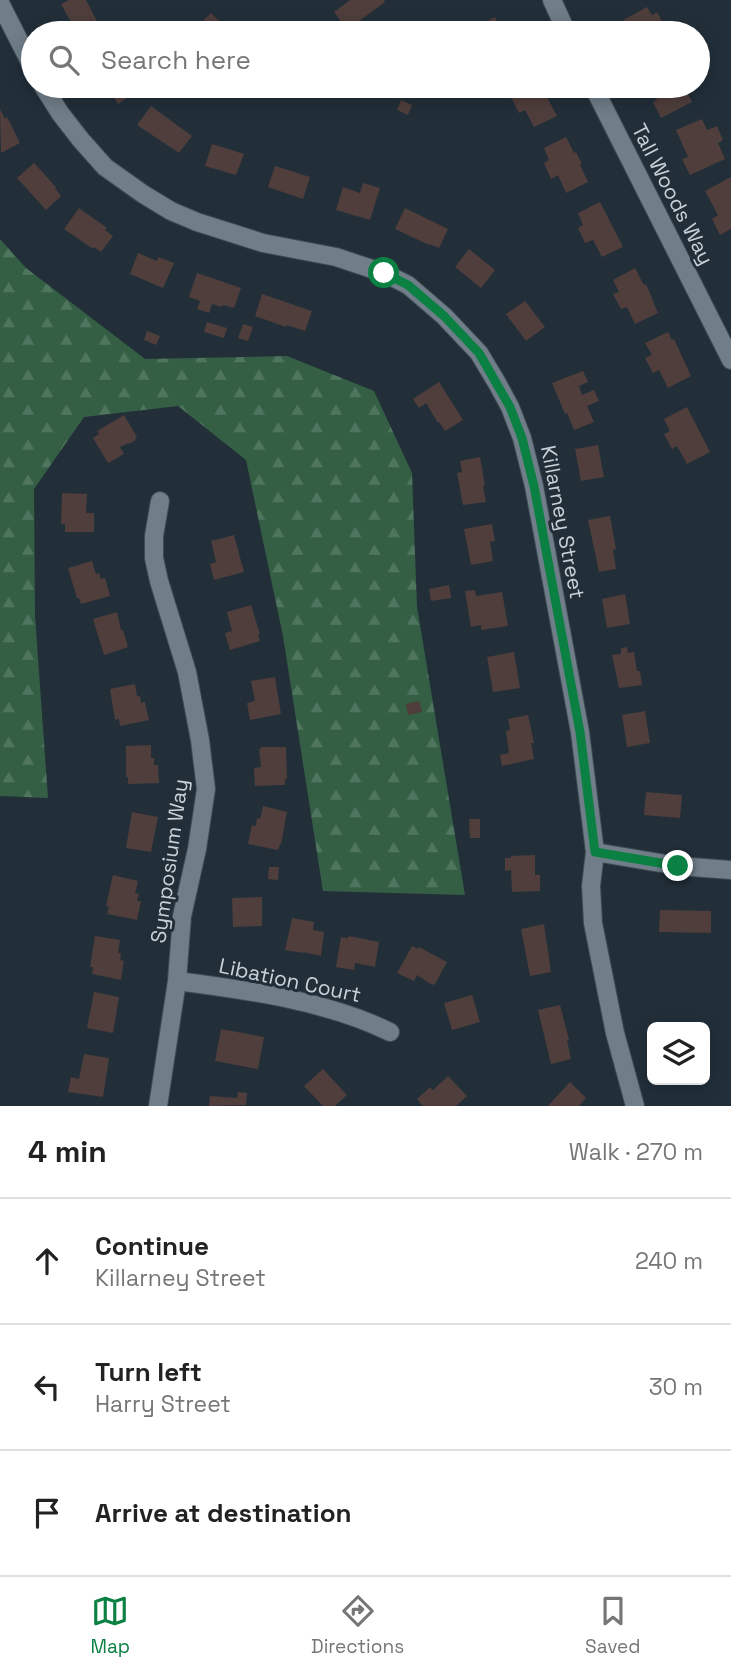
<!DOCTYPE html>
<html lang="en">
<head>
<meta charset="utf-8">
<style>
	:root { --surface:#fff; --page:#f6f6f6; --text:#222; --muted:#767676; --line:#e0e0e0; --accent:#0b8043 }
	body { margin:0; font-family:"Space Grotesk",sans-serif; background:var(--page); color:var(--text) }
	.controls { position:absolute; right:21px; bottom:21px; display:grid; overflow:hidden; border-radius:10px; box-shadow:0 4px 18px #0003 }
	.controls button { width:63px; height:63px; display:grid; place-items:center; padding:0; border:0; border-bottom:2px solid var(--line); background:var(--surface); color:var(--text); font:35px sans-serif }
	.stop { position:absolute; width:21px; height:21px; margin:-16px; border:5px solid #0b8043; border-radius:50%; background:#fff }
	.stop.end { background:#0b8043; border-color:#fff; box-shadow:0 2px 7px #0008 }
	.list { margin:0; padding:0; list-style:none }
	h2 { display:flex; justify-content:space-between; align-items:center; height:91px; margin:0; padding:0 28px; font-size:30px }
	h2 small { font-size:23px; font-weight:400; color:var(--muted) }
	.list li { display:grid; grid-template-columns:46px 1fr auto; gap:21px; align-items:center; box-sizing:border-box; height:126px; padding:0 28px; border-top:2px solid var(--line) }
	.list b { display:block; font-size:26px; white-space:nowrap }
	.list p { margin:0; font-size:23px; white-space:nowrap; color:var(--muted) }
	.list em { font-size:23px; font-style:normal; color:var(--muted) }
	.icon { flex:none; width:38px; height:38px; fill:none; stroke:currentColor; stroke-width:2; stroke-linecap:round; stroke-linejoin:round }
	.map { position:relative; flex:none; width:731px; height:1106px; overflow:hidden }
	.search { position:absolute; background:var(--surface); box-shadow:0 4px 18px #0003; left:21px; right:21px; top:21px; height:77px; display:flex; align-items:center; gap:18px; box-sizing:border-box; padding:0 24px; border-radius:38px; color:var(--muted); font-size:26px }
	.sheet { height:469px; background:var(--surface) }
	nav { display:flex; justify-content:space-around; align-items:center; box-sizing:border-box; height:98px; border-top:2px solid var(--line); background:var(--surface); font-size:19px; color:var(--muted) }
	nav a { display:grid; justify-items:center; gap:4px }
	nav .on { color:var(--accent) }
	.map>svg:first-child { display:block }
	.forest { fill:url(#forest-firs) }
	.building { fill:#4f3e3c }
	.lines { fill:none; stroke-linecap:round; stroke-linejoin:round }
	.minor-casing { stroke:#404b54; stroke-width:20 }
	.minor { stroke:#707e89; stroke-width:18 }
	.route { stroke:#0b8043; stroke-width:9 }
	.labels { text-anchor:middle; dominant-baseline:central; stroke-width:6; stroke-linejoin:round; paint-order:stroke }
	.street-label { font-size:21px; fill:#cad2d9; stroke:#222f39 }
</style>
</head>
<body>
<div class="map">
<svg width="731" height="1106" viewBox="0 0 731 1106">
	<defs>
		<pattern id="forest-firs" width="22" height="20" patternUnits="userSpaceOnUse" patternTransform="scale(1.75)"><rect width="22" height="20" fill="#345f45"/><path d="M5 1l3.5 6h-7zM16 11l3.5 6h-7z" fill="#50755f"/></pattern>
	</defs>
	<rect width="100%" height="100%" fill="#222f39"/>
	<path class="forest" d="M0 239 26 268 145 359 287 356 374 391 412 473 417 607 465 895 323 891 283 636 246 460 178 406 84 417 34 489 35 616 48 798 0 796Z"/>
	<path class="building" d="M69 0H86L98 23 77 33 61 4Z
		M350 0H384L385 2 347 30 334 12Z
		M647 7 652 15 657 12 665 27 660 30 662 33H624L620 26 625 23 623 20Z
		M211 13 223 25 225 24 234 33H199L195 29Z
		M495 17 503 33H472L470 30Z
		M106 86H133L137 91 118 104Z
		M513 86H541L557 116 534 127 525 110 519 113 511 97 517 94Z
		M650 86H684L692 102 661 118 653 102 657 100Z
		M401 100 412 105 408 115 397 110Z
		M151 106 192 136 179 153 137 125Z
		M0 109 5 119 7 117 20 143 1 153Z
		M702 119 707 130 717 126 723 140 718 143 725 159 690 175 682 159 688 157 676 130Z
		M566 137 574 153 576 152 582 164 580 165 588 182 566 193 558 175 551 179 544 163 549 160 544 148Z
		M212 144 244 154 236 175 205 166Z
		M34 163 56 187 55 188 61 196 46 210 17 178Z
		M275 166 310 177 303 199 268 187Z
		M731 177V229L720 235 712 219 718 215 705 191Z
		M363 183 380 188 370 220 336 210 343 187 360 193Z
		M600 202 623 247 602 257 593 240 585 243 578 228 583 225 578 213Z
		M79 208 107 228 105 230 113 236 101 252 94 247 93 249 64 229Z
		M405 208 448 229 439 248 429 244V245L395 229Z
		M469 249 495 270 481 288 455 267Z
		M138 253 157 261 158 257 174 263 163 288 130 274Z
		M635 268 644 285 646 284 658 313 635 324 627 307 621 309 613 294 619 292 613 280Z
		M197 273 241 288 234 308 223 305 222 307 212 304 209 313 197 309 200 301 189 297Z
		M262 294 312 311 305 331 287 325 286 327 255 316Z
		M525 301 545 327 526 341 506 314Z
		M207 322 227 328 224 338 204 332Z
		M243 324 253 327 248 341 238 338Z
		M147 331 160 336 156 345 144 340Z
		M668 332 672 340 674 339 691 376 668 388 659 370 653 373 645 358 652 355 645 343Z
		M583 371 588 382 579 386 582 395 594 390 599 401 587 406 594 422 574 430 567 413 565 414 552 383Z
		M439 382 463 420 445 431 439 422 438 423 426 403 419 408 413 399Z
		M687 407 710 452 687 464 677 446 672 449 664 434 670 431 664 419Z
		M124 415 137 437 135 438 136 440 129 444 128 443 120 447 124 454 108 463 93 438 99 434 97 431Z
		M598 445 604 477 581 481 575 449Z
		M480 457 485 485 483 486 486 502 463 505 457 473 462 472 460 461Z
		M62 493 87 494 86 513H94V532H65V524H61Z
		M610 516 616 549 613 550 616 569 599 572 588 520Z
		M492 524 495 541 490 542 493 561 471 565 464 529Z
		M234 535 244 572 214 580 210 564 216 562 211 541Z
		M92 561 96 574 99 573 101 579 105 578 110 596 81 604 79 598H77L68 568Z
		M449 585 451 598 431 601 429 589Z
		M475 590 476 596 502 592 508 626 481 630V625L471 627 465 591Z
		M625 594 630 624 607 628 602 599Z
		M251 605 260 634 258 635 260 641 230 650 225 633 232 631 227 612Z
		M117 612 121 630H123L128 647 104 655 93 619Z
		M627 647 628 653 634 652 637 671H640L642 685 619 688 612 655 621 654V648Z
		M514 652 520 688 493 692 487 657Z
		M275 677 281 714 250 720 247 703 255 701 251 681Z
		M135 684 137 696H140L141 703 145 702 149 720 120 726 119 719 115 720 110 689Z
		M419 701 422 712 408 715 406 704Z
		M645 711 650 743 627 747 622 715Z
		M528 715 534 743H531L534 759 502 766 500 755 509 753 506 731 510 730 508 719Z
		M151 745V758H154V765H158L159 783 128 784V777H126V746Z
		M261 747H286L287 779H285V785L255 786 254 768 261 767 259 749H261Z
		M646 792 682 795 680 818 644 815Z
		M263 806 287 812 281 844H280L278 850 248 844 252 825 256 826 257 818 260 819Z
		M132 812 158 817 151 852 126 848Z
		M469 819H480V838H470Z
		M535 855V875H540V891L512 892 511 870 505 871V858H511V856Z
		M269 867H279L278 880 268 879Z
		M113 875 138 881 135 893 139 894 137 901H141L137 920 107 914 109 907 106 906Z
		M262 897V926L233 927 232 898Z
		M660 910 711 911V933L659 932Z
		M292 918 314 922 313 930 324 932 321 956 303 952V953L285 950Z
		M544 924 551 972 530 976 521 929Z
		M95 936 120 940 118 953H121L120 960 124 961 121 980 92 974 93 967H90Z
		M349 936 379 942 375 967 355 963 354 970 336 967 341 937 348 938Z
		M412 946 418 949 419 947 447 962 435 984 432 985 417 975 414 981 397 973Z
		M94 992 119 997 113 1033 87 1028Z
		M472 995 480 1022 452 1030 444 1003Z
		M560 1005 569 1040H567L571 1059 551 1064 538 1010Z
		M221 1029 264 1037 258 1069 215 1061Z
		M84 1054 109 1058 103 1097 68 1092 71 1077 79 1079Z
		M323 1069 347 1095 335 1106H323L304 1086Z
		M448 1076 467 1096 456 1106H423L417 1099 430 1087 433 1090Z
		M570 1082 586 1098 579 1106H548Z
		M238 1092 247 1093 246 1105 209 1106 210 1096 237 1098Z"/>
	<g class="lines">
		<g class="minor-casing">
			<path id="minor" d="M552 0 567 33
				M0 3 33 68
				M43 86 60 113 81 140 105 167 143 194 171 211 197 222 263 243 336 257 384 273 408 285 444 316 479 353 497 383 510 407 522 438 534 486 580 732 595 852 591 886 593 923 615 1033 635 1106
				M593 86 731 360
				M595 852 678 866 731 870
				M177 981C247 990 327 1001 390 1032
				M158 1106 177 981 182 916 197 849 206 789 200 740 187 672 159 581 154 558V536L160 501"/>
		</g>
		<use href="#minor" class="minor"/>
	</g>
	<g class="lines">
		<path class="route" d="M384 273 408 285 444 316 479 353 510 407 522 438 534 486 580 732 595 852 678 866"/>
	</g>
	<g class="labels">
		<g class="street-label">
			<text transform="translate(673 194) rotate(63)">Tall Woods Way</text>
			<text transform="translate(563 522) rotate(79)">Killarney Street</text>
			<text transform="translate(169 861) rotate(-82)">Symposium Way</text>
			<text transform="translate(290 980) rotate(12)">Libation Court</text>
		</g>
	</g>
</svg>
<div class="controls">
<button><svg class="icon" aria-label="layers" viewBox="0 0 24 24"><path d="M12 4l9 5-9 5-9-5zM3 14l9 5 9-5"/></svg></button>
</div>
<div class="stop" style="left:384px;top:273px"></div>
<div class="stop end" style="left:678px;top:866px"></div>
<div class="search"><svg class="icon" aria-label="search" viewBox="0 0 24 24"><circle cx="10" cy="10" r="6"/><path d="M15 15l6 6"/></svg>Search here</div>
</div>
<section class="sheet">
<h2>4 min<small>Walk · 270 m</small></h2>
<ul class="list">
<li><svg class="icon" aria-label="ahead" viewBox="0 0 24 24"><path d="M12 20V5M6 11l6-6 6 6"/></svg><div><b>Continue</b><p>Killarney Street</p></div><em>240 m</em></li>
<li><svg class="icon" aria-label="left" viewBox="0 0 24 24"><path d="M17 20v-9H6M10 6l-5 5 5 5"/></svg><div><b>Turn left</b><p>Harry Street</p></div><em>30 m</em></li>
<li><svg class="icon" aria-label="arrive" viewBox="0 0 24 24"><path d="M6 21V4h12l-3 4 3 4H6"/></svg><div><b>Arrive at destination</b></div></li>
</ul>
</section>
<nav>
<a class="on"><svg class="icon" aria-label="map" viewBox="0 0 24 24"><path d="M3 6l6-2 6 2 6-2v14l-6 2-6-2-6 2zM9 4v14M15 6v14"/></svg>Map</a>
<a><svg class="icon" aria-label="directions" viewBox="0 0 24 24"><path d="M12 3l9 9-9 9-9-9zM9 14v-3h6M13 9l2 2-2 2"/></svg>Directions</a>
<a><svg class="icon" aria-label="saved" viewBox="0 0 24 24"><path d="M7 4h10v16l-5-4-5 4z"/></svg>Saved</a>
</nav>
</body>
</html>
